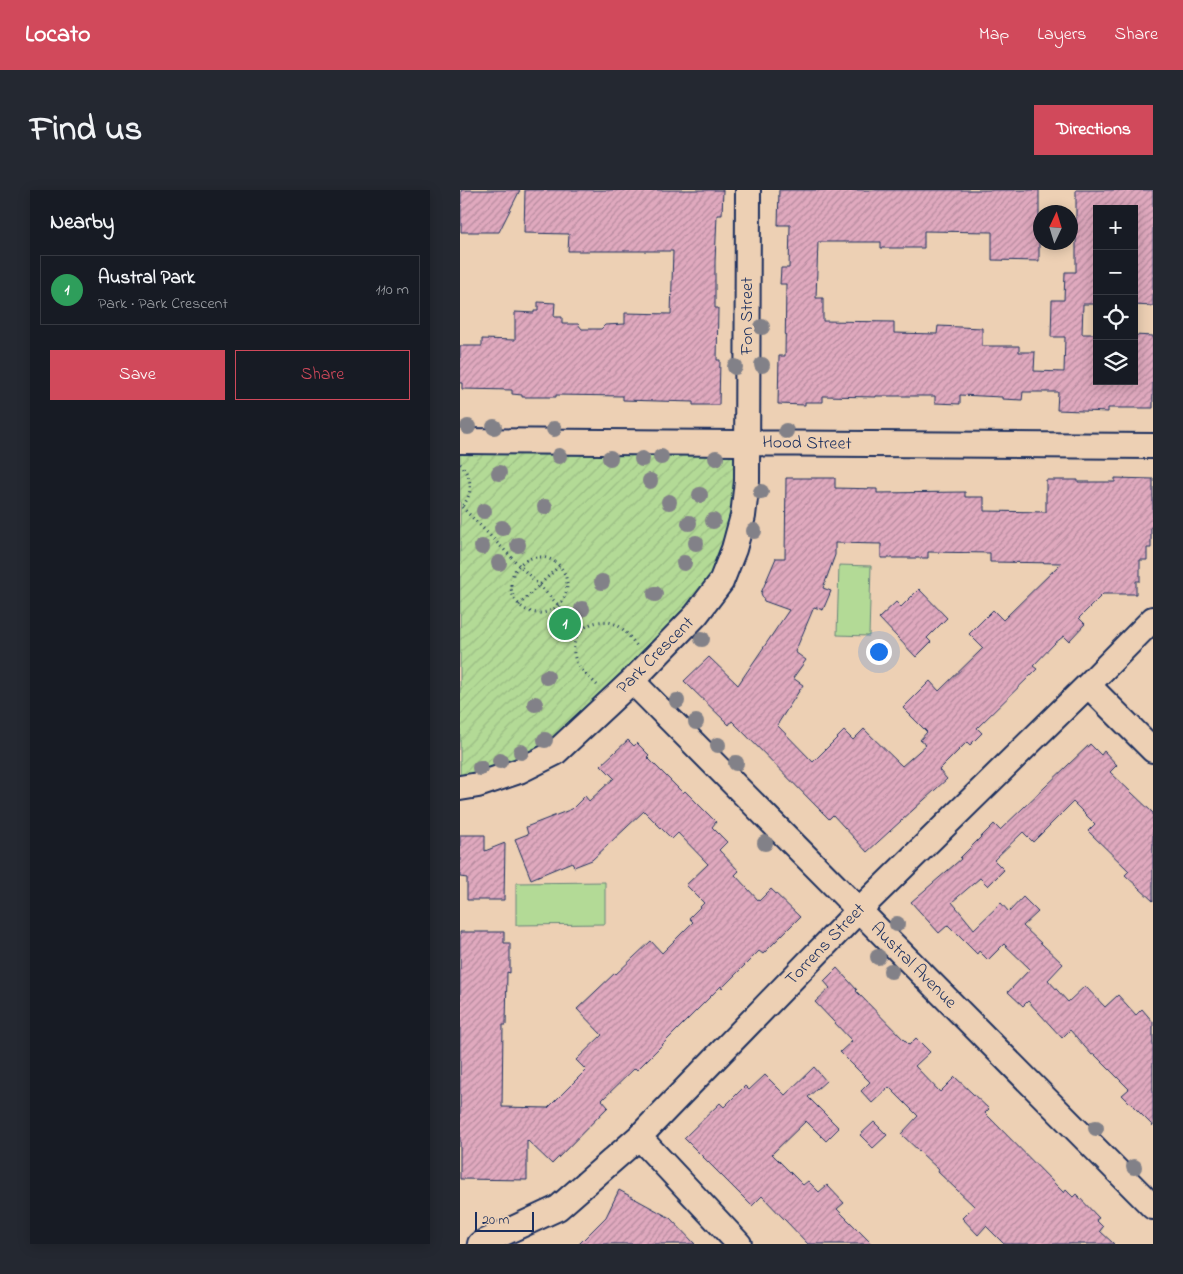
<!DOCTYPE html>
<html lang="en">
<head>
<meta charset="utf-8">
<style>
	:root { --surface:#171b24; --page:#242831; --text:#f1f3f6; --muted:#9ea1a6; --line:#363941; --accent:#d1495b }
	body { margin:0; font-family:"Indie Flower",sans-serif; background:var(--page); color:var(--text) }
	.controls { position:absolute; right:15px; top:15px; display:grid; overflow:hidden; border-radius:0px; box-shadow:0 2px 12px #0003 }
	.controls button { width:45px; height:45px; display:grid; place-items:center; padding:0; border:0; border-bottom:1px solid var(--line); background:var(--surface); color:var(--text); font:25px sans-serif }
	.compass { position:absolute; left:573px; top:15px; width:45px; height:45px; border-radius:50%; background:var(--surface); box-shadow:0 2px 12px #0003; rotate:4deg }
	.scale { position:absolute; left:15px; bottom:12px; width:59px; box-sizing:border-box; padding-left:5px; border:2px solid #1b2f5e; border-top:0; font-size:14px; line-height:18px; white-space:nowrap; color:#1b2f5e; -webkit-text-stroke:4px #edd0b4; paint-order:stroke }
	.you { position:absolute; left:418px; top:461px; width:18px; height:18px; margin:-12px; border:4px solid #fff; border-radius:50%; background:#1a73e8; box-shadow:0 0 0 8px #1a73e833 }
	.badge { display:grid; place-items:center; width:32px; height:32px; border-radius:50%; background:var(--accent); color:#fff; font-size:16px; font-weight:700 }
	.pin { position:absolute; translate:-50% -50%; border:2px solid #fff; box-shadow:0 1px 5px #0006 }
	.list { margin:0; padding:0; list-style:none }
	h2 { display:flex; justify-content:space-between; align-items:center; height:65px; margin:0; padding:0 20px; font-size:21px }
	h2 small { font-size:16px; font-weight:400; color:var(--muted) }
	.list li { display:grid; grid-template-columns:32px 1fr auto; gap:15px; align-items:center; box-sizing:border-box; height:70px; margin:0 10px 10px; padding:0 10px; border:1px solid var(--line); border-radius:0px }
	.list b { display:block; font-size:19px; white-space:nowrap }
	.list p { margin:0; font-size:16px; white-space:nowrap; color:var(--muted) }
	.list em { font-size:16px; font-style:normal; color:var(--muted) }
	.actions { display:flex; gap:10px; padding:15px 20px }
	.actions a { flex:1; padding:11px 0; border:1px solid var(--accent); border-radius:0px; text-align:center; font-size:18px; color:var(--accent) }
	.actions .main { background:var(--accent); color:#fff }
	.icon { flex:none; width:28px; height:28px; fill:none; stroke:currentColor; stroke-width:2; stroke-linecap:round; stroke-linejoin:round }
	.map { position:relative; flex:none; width:693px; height:1054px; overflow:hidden; border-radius:0px }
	header { display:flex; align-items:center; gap:30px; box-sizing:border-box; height:70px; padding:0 25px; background:var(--accent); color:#fff }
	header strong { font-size:24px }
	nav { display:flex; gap:28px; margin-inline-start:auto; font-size:18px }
	.intro { display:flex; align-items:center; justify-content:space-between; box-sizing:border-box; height:120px; padding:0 30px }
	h1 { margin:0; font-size:35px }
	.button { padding:12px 22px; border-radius:0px; background:var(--accent); color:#fff; font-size:18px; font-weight:700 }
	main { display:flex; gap:30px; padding:0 30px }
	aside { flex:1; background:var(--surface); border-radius:0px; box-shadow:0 2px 12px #0003 }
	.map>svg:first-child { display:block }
	.green { fill:#b3da96; stroke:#67847a }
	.garden { fill:url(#garden-furrows); stroke:#67847a }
	.building { fill:url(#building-hatch); stroke:#1b2f5e; fill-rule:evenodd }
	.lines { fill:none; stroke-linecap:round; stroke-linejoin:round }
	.minor-casing { stroke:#1b2f5e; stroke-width:28 }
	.path { stroke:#1b2f5e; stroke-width:3; stroke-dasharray:1 4; stroke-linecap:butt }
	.minor { stroke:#edd0b4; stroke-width:24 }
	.tree { fill:#828188 }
	.labels { text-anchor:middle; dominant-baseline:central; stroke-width:5; stroke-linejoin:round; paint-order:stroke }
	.street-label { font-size:18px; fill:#1b2f5e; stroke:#edd0b4 }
</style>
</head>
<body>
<header>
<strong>Locato</strong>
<nav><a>Map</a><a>Layers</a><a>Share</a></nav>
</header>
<div class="intro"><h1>Find us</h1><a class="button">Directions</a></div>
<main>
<aside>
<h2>Nearby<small></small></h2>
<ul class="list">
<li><span class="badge" style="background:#2e9e5b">1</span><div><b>Austral Park</b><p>Park · Park Crescent</p></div><em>110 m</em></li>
</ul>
<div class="actions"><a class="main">Save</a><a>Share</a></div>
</aside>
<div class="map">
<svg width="693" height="1054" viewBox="0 0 693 1054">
	<defs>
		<pattern id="garden-furrows" width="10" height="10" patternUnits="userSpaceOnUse" patternTransform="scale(1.25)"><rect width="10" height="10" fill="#b3da96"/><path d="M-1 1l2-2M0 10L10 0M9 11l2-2" fill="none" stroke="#99bb84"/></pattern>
		<pattern id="building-hatch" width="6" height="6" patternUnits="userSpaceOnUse" patternTransform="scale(1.25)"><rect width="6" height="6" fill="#e0a9be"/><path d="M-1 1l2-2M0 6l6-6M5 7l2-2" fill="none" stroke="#b58a9e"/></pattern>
	</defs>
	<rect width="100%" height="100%" fill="#edd0b4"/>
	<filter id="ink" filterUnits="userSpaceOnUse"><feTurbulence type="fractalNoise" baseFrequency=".02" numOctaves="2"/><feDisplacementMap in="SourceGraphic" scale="10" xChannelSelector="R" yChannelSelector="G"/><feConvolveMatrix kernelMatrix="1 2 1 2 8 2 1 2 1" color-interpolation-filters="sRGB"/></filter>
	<g filter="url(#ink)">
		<path class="green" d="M379 375 411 376 409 446 377 445Z
			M145 692V734L56 735V693Z"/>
		<path class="garden" d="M0 260 277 262 276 319 249 391 230 415 83 559 32 579 0 587Z"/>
		<path class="building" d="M1 0H60L39 42H1Z
			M65 0H263L262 25H257L255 72V118H258L257 170H260L259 215H233V212L163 210V206L96 205V207H62V205L52 204V200L2 199V193H0V156H22V149L55 150V122L74 123V121H78V112L95 113 94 127H102V134H118L122 139H141L145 135 165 134V123L211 124 213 61H108L109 44 64 43Z
			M319 0H579V71L532 70V42L464 41V58H421V52H358L356 108H363V131L434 132V143L477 144 478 136 522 138V156H559V162H575L574 181 604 182 605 147H591L592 110H604L605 82H616V0H693V116L674 115V19H637V114H623L622 144H637V191H674V145L693 146V218H648V222L597 220 598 202H563L562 210 542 209V207L500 205V214L475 213V206H416V207L363 206V212H345V215L318 214 319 166H325L326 94H320L321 78H329L330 35H318Z
			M326 288H375V298L417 299V303L505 302V307H524V321L586 322V290H618V292H655V288L693 289V337H691V358H687V370H680V391H676V404H643L619 428 625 434 609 451 604 446 595 453 573 476 577 479 517 538 522 543 510 555 507 552 479 580 487 589 407 662 373 625 369 629 272 531 269 535 224 491 249 467 278 495 329 420 304 411 301 403 316 368H325ZM375 353 421 354V368H468V362L530 363V372L601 373 543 430 533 420 509 444 523 458 479 501 470 491 443 518 467 542 460 550 466 555 442 576 404 539 393 550 384 541 353 572 317 535 343 495 333 488 346 470 335 462 354 417 363 420 371 401 363 398 375 365Z
			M459 399 487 428 467 448 471 452 456 467 419 428 436 412 441 417Z
			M168 550 174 556 177 553 189 565 187 567 223 603 225 601 256 632 252 637 267 652 259 660 279 681 275 685 299 711 311 699 340 727 303 764 299 761 262 798 261 796 177 880 175 878 142 910 148 917 92 974 67 950V990L0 989V742H44V753H50V783L47 782 46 835H43L42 917 88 918 126 880 116 870 142 845 117 819 155 783 156 784 191 751 202 763 233 732 229 728 244 713 226 695 248 674 218 643 212 649 184 621 132 670 114 677 112 672 71 689 55 649 68 644 66 637 112 619 125 606 129 611 154 588 141 575Z
			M630 554 641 565 644 561 657 575 650 582 693 623V711L665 685 669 681 628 641 635 634 613 612 573 652 563 642 534 670 544 680 528 696 520 688 492 712 514 739 541 713 549 722 563 707 578 722 563 736 603 774 588 790 608 812 625 796 645 817 658 805 676 825 682 819 693 832V936L662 905 669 899 634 864 632 865 610 840 602 848 568 811 563 816 548 802 570 779 544 754 528 770 519 761 517 764 488 735 479 743 451 712 501 669 500 668 534 634 540 640Z
			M0 645H25V661L45 653 44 710H7V688L0 687Z
			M377 778 397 800 396 801 449 855 456 848 470 862 455 876 480 902 495 887 529 919 525 923 604 1003 606 1000 613 1007 616 1004 639 1028 636 1030 643 1037 640 1041 654 1054H544L526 1036 518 1045 502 1028 514 1016 478 982 479 980 441 944 458 926 429 897 412 913 401 901 410 892 380 862 392 851 355 812 370 798 364 791Z
			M354 877 366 891 348 907 379 938 366 951 346 931 312 964 343 995 348 991 359 1002 367 995 384 1013 377 1019 412 1054H348L302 1006 292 1016 224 948 260 913 264 917 285 896 289 900 305 885 325 905Z
			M414 932 427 945 413 958 400 945Z
			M159 1000 210 1028 235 1054H119L146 1027Z"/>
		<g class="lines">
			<g class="minor-casing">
				<path id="minor" d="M0 251 693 256
					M172 491 693 1017
					M628 495 693 560
					M0 598 18 595 59 581 95 563 172 491 236 425 261 392 274 359 283 326 287 291 288 0
					M179 947 279 1054
					M20 1054 98 1018 179 947 398 721 628 495 693 429"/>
			</g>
			<path class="path" d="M0 274C13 287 14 306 0 318
				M2 317 122 439
				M51 395a28 28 0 1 1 56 0a28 28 0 1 1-56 0Z
				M59 415 99 376
				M137 495C129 487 118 478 115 468 108 445 131 426 152 433 163 436 170 448 178 457"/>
			<use href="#minor" class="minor"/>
		</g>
		<g class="tree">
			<circle cx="302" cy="137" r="8"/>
			<circle cx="302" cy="175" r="8"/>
			<circle cx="275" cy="177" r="8"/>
			<circle cx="8" cy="237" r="8"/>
			<circle cx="34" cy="237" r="8"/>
			<circle cx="94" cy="239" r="8"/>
			<circle cx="326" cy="241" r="8"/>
			<circle cx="99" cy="266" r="8"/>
			<circle cx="201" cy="267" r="8"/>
			<circle cx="150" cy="268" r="8"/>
			<circle cx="256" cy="268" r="8"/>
			<circle cx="182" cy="269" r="8"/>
			<circle cx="39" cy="283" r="8"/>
			<circle cx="190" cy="291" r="8"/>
			<circle cx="301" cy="302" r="8"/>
			<circle cx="240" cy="305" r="8"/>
			<circle cx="209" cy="312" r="8"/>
			<circle cx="85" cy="317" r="8"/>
			<circle cx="24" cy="321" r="8"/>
			<circle cx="253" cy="331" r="8"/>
			<circle cx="229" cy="333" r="8"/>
			<circle cx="42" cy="338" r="8"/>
			<circle cx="294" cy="341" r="8"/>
			<circle cx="236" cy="353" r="8"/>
			<circle cx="58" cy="355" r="8"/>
			<circle cx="22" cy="357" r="8"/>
			<circle cx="39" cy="373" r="8"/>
			<circle cx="224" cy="373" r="8"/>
			<circle cx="142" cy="392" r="8"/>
			<circle cx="195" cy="404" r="8"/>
			<circle cx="122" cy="419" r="8"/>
			<circle cx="101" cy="437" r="8"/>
			<circle cx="242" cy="449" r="8"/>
			<circle cx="87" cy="487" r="8"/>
			<circle cx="217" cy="511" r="8"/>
			<circle cx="75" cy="514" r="8"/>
			<circle cx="236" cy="532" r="8"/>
			<circle cx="85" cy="550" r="8"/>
			<circle cx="258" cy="555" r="8"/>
			<circle cx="61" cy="562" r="8"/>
			<circle cx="40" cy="571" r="8"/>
			<circle cx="276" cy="573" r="8"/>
			<circle cx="20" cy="578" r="8"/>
			<circle cx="305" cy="653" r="8"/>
			<circle cx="437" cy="734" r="8"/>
			<circle cx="418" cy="767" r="8"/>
			<circle cx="431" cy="781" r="8"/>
			<circle cx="636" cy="938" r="8"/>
			<circle cx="674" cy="977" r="8"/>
		</g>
	</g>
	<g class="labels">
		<g class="street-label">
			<text transform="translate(288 126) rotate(-90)">Fon Street</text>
			<text transform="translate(347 254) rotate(1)">Hood Street</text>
			<text transform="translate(196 466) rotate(-45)">Park Crescent</text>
			<text transform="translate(366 755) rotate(-46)">Torrens Street</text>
			<text transform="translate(453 776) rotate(45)">Austral Avenue</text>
		</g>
	</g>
</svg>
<div class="controls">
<button>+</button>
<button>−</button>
<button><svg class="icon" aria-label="locate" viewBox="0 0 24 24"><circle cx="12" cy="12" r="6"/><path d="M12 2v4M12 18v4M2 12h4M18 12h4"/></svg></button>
<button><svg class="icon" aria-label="layers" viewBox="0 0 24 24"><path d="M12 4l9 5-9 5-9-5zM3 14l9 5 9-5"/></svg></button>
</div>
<svg class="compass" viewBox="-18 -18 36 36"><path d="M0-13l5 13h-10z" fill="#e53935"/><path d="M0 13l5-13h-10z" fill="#9ea1a6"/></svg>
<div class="scale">20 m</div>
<div class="you"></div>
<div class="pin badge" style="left:105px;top:434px;background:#2e9e5b">1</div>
</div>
</main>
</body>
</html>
